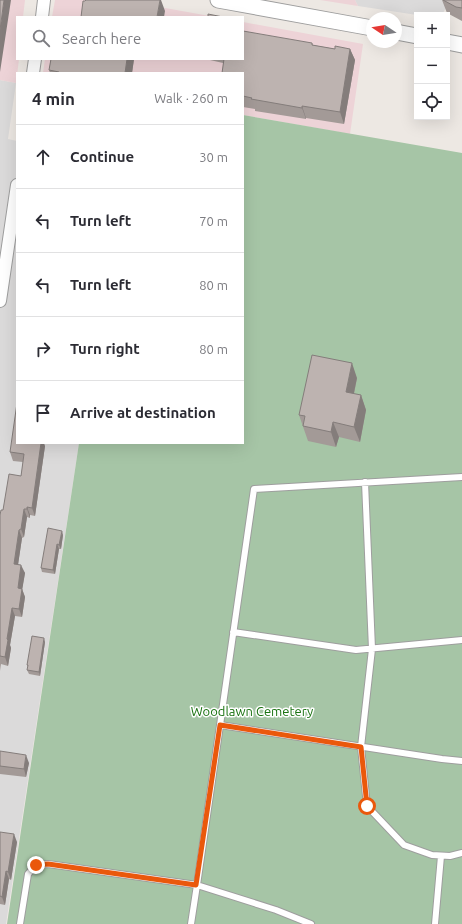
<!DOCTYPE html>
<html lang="en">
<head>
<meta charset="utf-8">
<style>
	:root { --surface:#fff; --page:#f7f7f7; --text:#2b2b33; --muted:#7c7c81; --line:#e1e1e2 }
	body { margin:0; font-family:Ubuntu,sans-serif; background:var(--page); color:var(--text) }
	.controls { position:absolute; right:12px; top:12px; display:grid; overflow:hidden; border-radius:0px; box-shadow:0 4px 16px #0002 }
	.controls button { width:36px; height:36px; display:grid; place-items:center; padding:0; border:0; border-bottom:1px solid var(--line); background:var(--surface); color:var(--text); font:20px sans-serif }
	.compass { position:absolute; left:366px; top:12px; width:36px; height:36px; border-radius:50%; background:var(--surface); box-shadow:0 4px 16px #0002; rotate:282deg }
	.stop { position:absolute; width:12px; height:12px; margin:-9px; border:3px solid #ea580c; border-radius:50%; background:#fff }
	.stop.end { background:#ea580c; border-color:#fff; box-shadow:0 1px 4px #0008 }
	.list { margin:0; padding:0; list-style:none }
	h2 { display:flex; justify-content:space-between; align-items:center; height:52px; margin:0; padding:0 16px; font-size:17px }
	h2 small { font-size:13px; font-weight:400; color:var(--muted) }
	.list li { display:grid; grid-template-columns:26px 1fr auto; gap:12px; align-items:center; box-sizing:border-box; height:64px; padding:0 16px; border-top:1px solid var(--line) }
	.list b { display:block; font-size:15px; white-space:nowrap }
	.list em { font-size:13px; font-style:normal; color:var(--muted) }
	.icon { flex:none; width:22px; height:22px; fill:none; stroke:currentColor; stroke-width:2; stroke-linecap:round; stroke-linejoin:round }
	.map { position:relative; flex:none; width:462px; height:924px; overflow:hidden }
	.search { position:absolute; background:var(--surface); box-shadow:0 4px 16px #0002; left:16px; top:16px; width:228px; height:44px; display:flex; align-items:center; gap:10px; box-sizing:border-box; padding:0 14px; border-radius:0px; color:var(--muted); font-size:15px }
	.panel { position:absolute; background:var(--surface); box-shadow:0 4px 16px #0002; left:16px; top:72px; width:228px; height:372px; border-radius:0px }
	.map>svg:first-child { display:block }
	.residential { fill:#dbdada }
	.commercial { fill:#edd3d7 }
	.cemetery { fill:#a6c5a6 }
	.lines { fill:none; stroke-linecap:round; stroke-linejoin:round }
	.service-casing { stroke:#9e9e9e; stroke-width:8 }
	.minor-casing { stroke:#9e9e9e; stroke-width:14 }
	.tertiary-casing { stroke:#9e9e9e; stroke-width:17 }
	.service { stroke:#fff; stroke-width:6 }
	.minor { stroke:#fff; stroke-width:12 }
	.tertiary { stroke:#fff; stroke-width:15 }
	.wall { fill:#a39a97 }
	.shaded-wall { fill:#847d7b }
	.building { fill:#bdb3b0; stroke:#847d7b }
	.route { stroke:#ea580c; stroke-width:5 }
	.labels { text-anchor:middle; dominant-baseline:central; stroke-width:3; stroke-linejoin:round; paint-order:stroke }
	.park-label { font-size:13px; fill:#1b7312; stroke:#fff }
</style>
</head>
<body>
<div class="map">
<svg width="462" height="924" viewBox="0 0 462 924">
	<rect width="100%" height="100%" fill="#ede8e3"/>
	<path class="residential" d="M355 0H450L442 15H417L358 6Z
		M0 80 16 83 8 139 17 141V443H79L6 924H0Z"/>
	<path class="commercial" d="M0 0H25L23 17H17V59H19L16 83 0 80Z
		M55 0H121L215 17H52Z
		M320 0H355L358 6Z
		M243 22 363 44 350 134 243 115V73H43L45 59H243Z"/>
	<path class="cemetery" d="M243 115 462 153V924H7L79 443H243Z"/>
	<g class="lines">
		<g class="service-casing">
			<path id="service" d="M365 482 372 649 361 747 367 806 404 845 432 855 450 856 462 853
				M233 632 356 650 462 640
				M220 725 442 759 462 761
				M20 924 28 874 36 865 48 864 197 885 254 489 462 477
				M191 924 197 885 276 910 311 924
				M435 924 441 856"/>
		</g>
		<g class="minor-casing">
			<path id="minor" d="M42 17 44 0
				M33 73 35 59
				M0 301 17 185"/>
		</g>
		<g class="tertiary-casing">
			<path id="tertiary" d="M218 0 372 28
				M396 32 417 36
				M447 42 462 45"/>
		</g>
		<use href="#service" class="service"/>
		<use href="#minor" class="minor"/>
		<use href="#tertiary" class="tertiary"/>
	</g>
	<path class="wall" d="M442 0H462V21L447 13Z
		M312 43 313 45 335 49H350L355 60 344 124 306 118V119L255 111V109L243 107V73L223 63 210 60 209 59H243Z
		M134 59 132 73H50L49 70Z
		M357 378 354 394 361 395 366 410 360 442 339 437 336 447 308 441 299 415Z
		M17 443 45 446 35 516 30 515V518L27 517 24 537 22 538 18 564 25 573 22 589 25 597 22 617 15 616 10 645 11 648 8 666 1 664 0 671V515L21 476 23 462 13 461 10 452Z
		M63 535 61 549H59L55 574 42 572 41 568Z
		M45 642 40 676 29 674 27 670 28 667 27 665Z
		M0 751 29 763 26 777 0 774Z
		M0 835 17 842 11 880 9 879 5 905 0 904Z"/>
	<path class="shaded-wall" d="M4 0H11L0 72V30Z
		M160 0H161L165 11 164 17H157Z
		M350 49 355 60 344 124 340 112Z
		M127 59H134L132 73H125Z
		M302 106 306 118V119L302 108Z
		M352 363 357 378 351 407 346 392Z
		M361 395 366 410 360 442 354 427Z
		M333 422 339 437 336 447 331 432Z
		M41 443H44L45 446 35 516 32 508Z
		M27 507 30 515V518L27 509Z
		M24 509 27 517 24 537 21 529Z
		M19 530 22 538 17 572 14 564Z
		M62 531 63 535 61 549 59 545Z
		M57 544 59 549 55 574 53 570Z
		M21 565 25 573 21 597 18 588Z
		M22 589 25 597 22 617 19 609Z
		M12 608 15 616 10 645 11 648 8 666 5 657 7 639Z
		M44 638 45 642 40 676 39 672Z
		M26 755 29 763 26 777 24 769Z
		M14 834 17 842 11 880 8 872Z
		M6 871 9 879 5 905 2 897Z"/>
	<path class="building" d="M0 0H4L0 30Z
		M86 0H160L157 17H81L83 1H85Z
		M443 0H462V8L456 7Z
		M208 14 223 17H208Z
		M243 31 312 43V45L335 49V46L350 49 340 112 302 106V108L251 99 252 98 243 96V73H222L224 59H243Z
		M51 59H127L125 73H59V72L49 70Z
		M312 355 352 363 346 392 361 395 354 427 333 422 331 432 303 426 305 416 299 415Z
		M17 403V443H41L32 508 27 507V509H24L21 529 19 530 14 564 21 565 18 588 22 589 19 609 12 608 7 639 8 640 5 657 0 656V515L1 510H3L9 474 21 476 24 454 10 452Z
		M48 528 62 531 59 545 57 544 53 570 41 568Z
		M32 636 44 638 39 672 27 670 28 665H27Z
		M0 751 26 755 24 769 0 766Z
		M0 832 14 834 8 872 6 871 2 897 0 896Z"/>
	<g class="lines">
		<path class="route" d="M36 865 48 864 196 885 220 725 361 747 367 806"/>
	</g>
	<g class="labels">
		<g class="park-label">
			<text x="252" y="711">Woodlawn Cemetery</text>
		</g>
	</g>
</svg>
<div class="controls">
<button>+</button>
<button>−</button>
<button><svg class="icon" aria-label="locate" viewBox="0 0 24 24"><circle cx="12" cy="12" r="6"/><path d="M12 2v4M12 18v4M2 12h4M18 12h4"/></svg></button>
</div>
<svg class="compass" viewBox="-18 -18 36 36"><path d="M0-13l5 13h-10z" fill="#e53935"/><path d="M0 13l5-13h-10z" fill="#7c7c81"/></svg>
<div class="stop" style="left:367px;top:806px"></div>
<div class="stop end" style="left:36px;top:865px"></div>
<div class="search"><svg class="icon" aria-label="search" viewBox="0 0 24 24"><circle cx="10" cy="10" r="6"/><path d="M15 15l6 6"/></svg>Search here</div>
<section class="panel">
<h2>4 min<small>Walk · 260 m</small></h2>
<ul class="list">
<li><svg class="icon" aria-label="ahead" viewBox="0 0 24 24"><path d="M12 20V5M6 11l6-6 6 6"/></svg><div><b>Continue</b></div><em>30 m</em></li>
<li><svg class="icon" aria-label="left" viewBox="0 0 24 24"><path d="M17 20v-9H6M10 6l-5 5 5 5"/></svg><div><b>Turn left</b></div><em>70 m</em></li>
<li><svg class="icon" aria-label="left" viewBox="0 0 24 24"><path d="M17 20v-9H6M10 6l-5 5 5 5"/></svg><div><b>Turn left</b></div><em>80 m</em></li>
<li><svg class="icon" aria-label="right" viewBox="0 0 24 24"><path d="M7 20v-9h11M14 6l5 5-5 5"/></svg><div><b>Turn right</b></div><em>80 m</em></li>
<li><svg class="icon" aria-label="arrive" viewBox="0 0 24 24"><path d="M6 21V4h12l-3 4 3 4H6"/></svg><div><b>Arrive at destination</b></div></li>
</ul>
</section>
</div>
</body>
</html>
